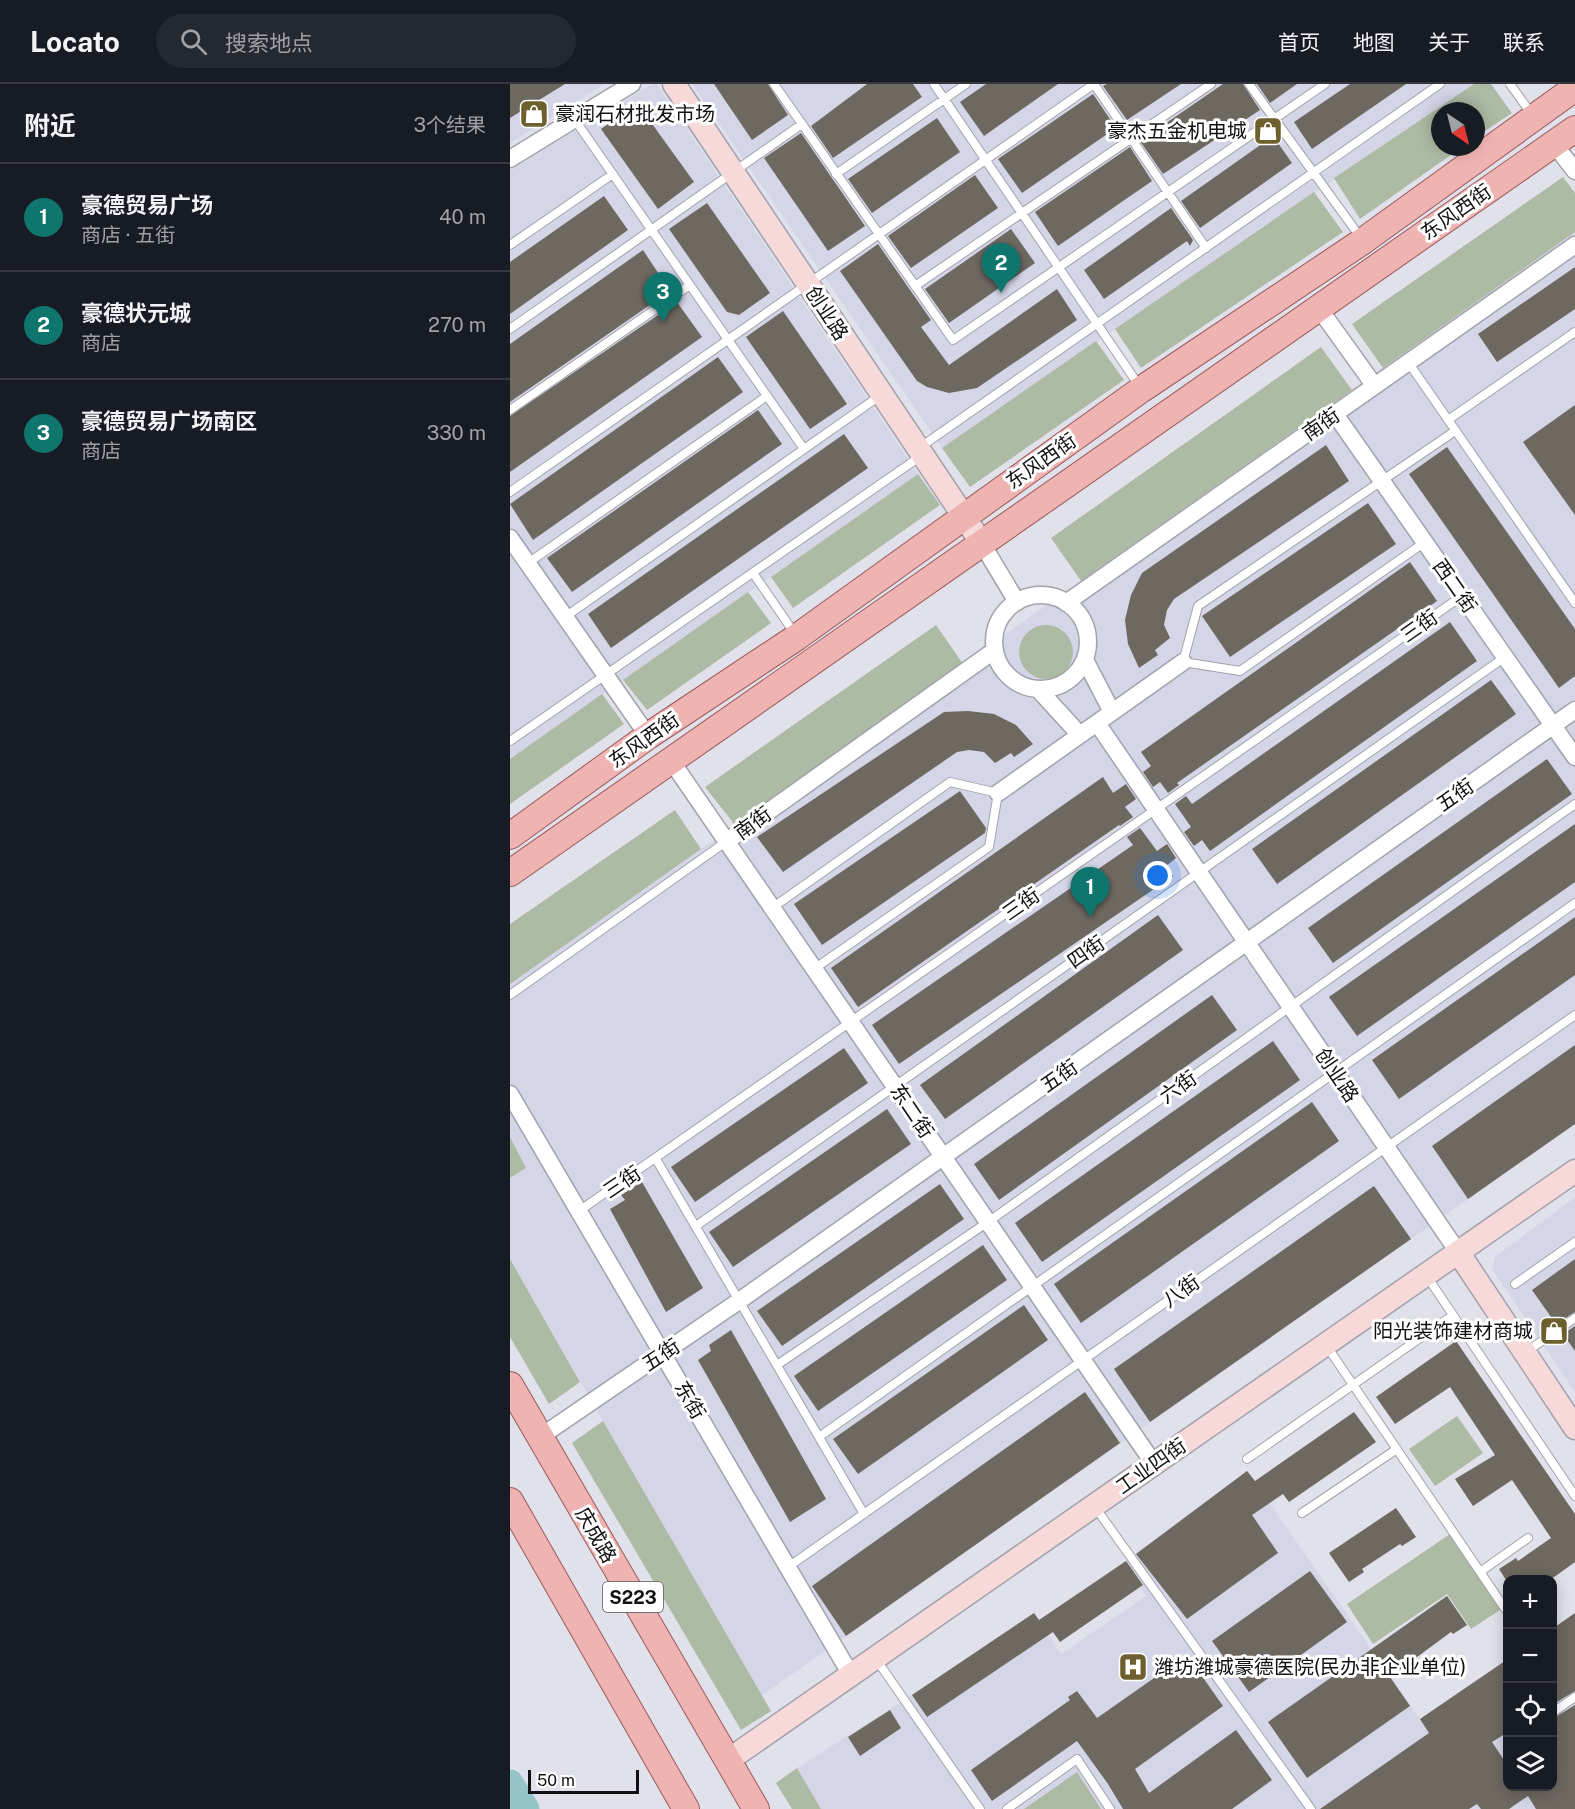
<!DOCTYPE html>
<html lang="zh">
<head>
<meta charset="utf-8">
<style>
	:root { --surface:#171b24; --page:#242831; --text:#f1f3f6; --muted:#9ea1a6; --line:#363941; --accent:#0f766e }
	body { margin:0; font-family:"Public Sans","Noto Sans SC",sans-serif; background:var(--page); color:var(--text) }
	.controls { position:absolute; right:18px; bottom:18px; display:grid; overflow:hidden; border-radius:12px; box-shadow:0 3px 15px #0003 }
	.controls button { width:54px; height:54px; display:grid; place-items:center; padding:0; border:0; border-bottom:2px solid var(--line); background:var(--surface); color:var(--text); font:30px sans-serif }
	.compass { position:absolute; left:921px; top:18px; width:54px; height:54px; border-radius:50%; background:var(--surface); box-shadow:0 3px 15px #0003; rotate:145deg }
	.scale { position:absolute; left:18px; bottom:15px; width:111px; box-sizing:border-box; padding-left:6px; border:3px solid #111114; border-top:0; font-size:16px; line-height:21px; white-space:nowrap; color:#111114; -webkit-text-stroke:4px #fff; paint-order:stroke }
	.you { position:absolute; left:648px; top:792px; width:21px; height:21px; margin:-15px; border:4px solid #fff; border-radius:50%; background:#1a73e8; box-shadow:0 0 0 9px #1a73e833 }
	.badge { display:grid; place-items:center; width:39px; height:39px; border-radius:50%; background:var(--accent); color:#fff; font-size:20px; font-weight:700 }
	.pin { position:absolute; translate:-50% -50px; filter:drop-shadow(0 2px 3px #0008) }
	.pin::after { content:''; position:absolute; top:32px; width:21px; height:18px; background:inherit; clip-path:polygon(0 0,100% 0,50% 100%) }
	.list { margin:0; padding:0; list-style:none }
	h2 { display:flex; justify-content:space-between; align-items:center; height:78px; margin:0; padding:0 24px; font-size:26px }
	h2 small { font-size:20px; font-weight:400; color:var(--muted) }
	.list li { display:grid; grid-template-columns:39px 1fr auto; gap:18px; align-items:center; box-sizing:border-box; height:108px; padding:0 24px; border-top:2px solid var(--line) }
	.list b { display:block; font-size:22px; white-space:nowrap }
	.list p { margin:0; font-size:20px; white-space:nowrap; color:var(--muted) }
	.list em { font-size:20px; font-style:normal; color:var(--muted) }
	.icon { flex:none; width:33px; height:33px; fill:none; stroke:currentColor; stroke-width:2; stroke-linecap:round; stroke-linejoin:round }
	.map { position:relative; flex:none; width:1065px; height:1725px; overflow:hidden }
	header { display:flex; align-items:center; gap:36px; box-sizing:border-box; height:84px; padding:0 30px; background:var(--surface); border-bottom:2px solid var(--line) }
	header strong { font-size:28px }
	nav { display:flex; gap:33px; margin-inline-start:auto; font-size:21px }
	.search { width:420px; height:54px; background:var(--page); display:flex; align-items:center; gap:15px; box-sizing:border-box; padding:0 21px; border-radius:33px; color:var(--muted); font-size:22px }
	main { display:flex }
	aside { flex:1; background:var(--surface) }
	.map>svg:first-child { display:block }
	.built { fill:#d4d6e7 }
	.green { fill:#adbaa4 }
	.lines { fill:none; stroke-linecap:round; stroke-linejoin:round }
	.river { stroke:#95c5c9; stroke-width:27 }
	.building { fill:#6d6860 }
	.lane-casing { stroke:#a1a2ac; stroke-width:10 }
	.street-casing { stroke:#a1a2ac; stroke-width:19 }
	.secondary-casing { stroke:#a1a2ac; stroke-width:25 }
	.primary-casing { stroke:#9a5a5a; stroke-width:28 }
	.lane { stroke:#fff; stroke-width:8 }
	.street { stroke:#fff; stroke-width:16 }
	.secondary { stroke:#f7d9d9; stroke-width:22 }
	.primary { stroke:#efb3b2; stroke-width:26 }
	.labels { text-anchor:middle; dominant-baseline:central; stroke-width:6; stroke-linejoin:round; paint-order:stroke }
	.shield { fill:#fff; stroke:#58585a; stroke-width:1.5 }
	.shield-label { font-size:18px; font-weight:bold; fill:#111114 }
	.poi-label { font-size:20px; fill:#111114; stroke:#fff; text-anchor:start }
	.street-label { font-size:20px; fill:#111114; stroke:#fff }
</style>
</head>
<body>
<header>
<strong>Locato</strong>
<div class="search"><svg class="icon" aria-label="search" viewBox="0 0 24 24"><circle cx="10" cy="10" r="6"/><path d="M15 15l6 6"/></svg>搜索地点</div>
<nav><a>首页</a><a>地图</a><a>关于</a><a>联系</a></nav>
</header>
<main>
<aside>
<h2>附近<small>3个结果</small></h2>
<ul class="list">
<li><span class="badge">1</span><div><b>豪德贸易广场</b><p>商店 · 五街</p></div><em>40 m</em></li>
<li><span class="badge">2</span><div><b>豪德状元城</b><p>商店</p></div><em>270 m</em></li>
<li><span class="badge">3</span><div><b>豪德贸易广场南区</b><p>商店</p></div><em>330 m</em></li>
</ul>
</aside>
<div class="map">
<svg width="1065" height="1725" viewBox="0 0 1065 1725">
	<rect width="100%" height="100%" fill="#e0e1eb"/>
	<path class="built" d="M0 0H95L0 59Z
		M142 0H147L408 390 0 675V87Z
		M182 0H964L432 364Z
		M1065 148V1040L251 1612 0 1175V1094L16 1084 0 1053V900Z
		M1065 1113V1308L982 1185 986 1172Z
		M737 1387 910 1635 997 1575 998 1702H1042L1043 1545 1065 1529V1725H311L287 1684 402 1611 524 1529 551 1570 636 1512 613 1479Z"/>
	<path class="green" d="M964 0H981L1002 29 966 53V27H930V63H952L850 135 824 94Z
		M1053 93 1065 109V148L873 284 842 240Z
		M804 108 833 148 631 284 605 245Z
		M586 257 614 296 460 403 432 364Z
		M811 263 842 306 571 497 541 454Z
		M408 390 430 421 283 524 261 493Z
		M238 508 261 539 137 626 113 596Z
		M426 541 453 580 225 741 195 703Z
		M509 568a27 27 0 1 1 54 0a27 27 0 1 1-54 0Z
		M92 610 114 640 0 720V675Z
		M165 726 191 765 0 900V840Z
		M0 1053 16 1084 0 1094Z
		M0 1175 70 1298 39 1320 0 1253Z
		M947 1332 973 1369 925 1402 899 1365Z
		M93 1337 261 1627 231 1646 62 1359Z
		M940 1450 990 1526 961 1545 937 1510 863 1560 837 1520Z
		M287 1684 311 1725H282L266 1699Z
		M567 1688 591 1725H514Z"/>
	<g class="lines">
		<path class="river" d="M0 1699 16 1725"/>
	</g>
	<path class="building" d="M0 0H55L0 34Z
		M204 0H258L278 31 242 56Z
		M357 0H403L412 13 323 74 301 42Z
		M476 0H548L474 52 450 18Z
		M597 0H671L617 36 593 2Z
		M713 0H733L750 26 653 90 630 57Z
		M747 0H787L760 19Z
		M840 0H896L802 65 784 38Z
		M583 10 606 44 512 109 488 75Z
		M127 19 184 98 148 125 91 45Z
		M427 34 450 68 362 129 338 95Z
		M291 49 355 142 318 167 254 74Z
		M763 52 782 79 690 144 671 117Z
		M620 63 642 97 548 162 525 128Z
		M465 91 488 124 401 184 378 152Z
		M94 112 118 146 0 230V178Z
		M197 119 260 209 229 231 217 228 159 145Z
		M661 124 683 156 680 162 677 157 594 215 574 186Z
		M501 145 525 179 439 239 415 205Z
		M368 160 421 236 411 243 439 281 547 205 567 236 467 304 439 309 417 303 407 297 330 187Z
		M133 166 160 207 0 318V260Z
		M1065 183V225L987 278 968 250Z
		M167 218 192 253 0 388V332Z
		M273 227 337 320 300 345 236 253Z
		M208 273 233 308 23 456 0 420Z
		M1065 321V431L1013 358Z
		M248 326 272 360 62 508 37 474Z
		M334 350 358 384 101 564 78 530Z
		M816 361 839 397 664 515 657 526 654 541 660 554 645 566 648 571 629 584 618 560 615 536 621 511 632 489Z
		M937 363 1065 545V592L1049 604 899 390Z
		M858 419 886 460 720 573 692 532Z
		M900 478 927 517 667 699 669 701 658 709 650 698 643 703 633 688 641 682 631 668Z
		M940 538 967 577 700 767 692 756 684 762 674 748 681 743 665 720 676 712 682 720Z
		M981 596 1006 630 767 800 742 765Z
		M458 627 484 630 506 641 523 660 504 673 501 669 485 679 474 668 459 666 447 668 273 788 247 753 434 628Z
		M1037 675 1062 710 823 879 798 844Z
		M593 693 603 709 616 700 626 715 615 723 623 733 610 742 609 741 348 923 321 884Z
		M450 707 476 744 475 749 312 861 284 820Z
		M1065 740V798L847 952 819 913Z
		M630 744 647 767 657 760 666 774 656 782 663 792 389 980 362 941 623 761 617 753Z
		M648 831 673 866 435 1035 410 1001Z
		M1065 833V891L889 1015 862 976Z
		M702 911 727 946 489 1116 464 1080Z
		M763 957 790 996 532 1178 505 1139Z
		M1065 961V1040L958 1115 922 1062Z
		M334 964 358 999 185 1118 161 1083Z
		M802 1018 829 1057 571 1239 544 1200Z
		M377 1025 401 1060 223 1183 199 1148Z
		M132 1098 193 1204 156 1228 100 1125 115 1116 111 1111Z
		M430 1100 454 1135 272 1262 247 1227Z
		M864 1102 901 1155 640 1338 604 1285Z
		M473 1161 497 1196 308 1327 284 1292Z
		M1065 1175V1228L1046 1240 1022 1206Z
		M514 1221 538 1256 348 1390 323 1355Z
		M1065 1242V1267L1053 1250Z
		M221 1246 316 1415 280 1438 188 1276 201 1267 199 1261Z
		M946 1257 1065 1430V1478L1040 1496H996L989 1485 1006 1474 1008 1477 1041 1454 1002 1396 963 1422 945 1395 985 1371 940 1303 885 1340 866 1313Z
		M575 1308 610 1359 336 1552 302 1502Z
		M844 1328 866 1358 779 1418 773 1410 742 1431 768 1469 677 1535 626 1470 737 1387 745 1397Z
		M886 1424 906 1453 892 1462 890 1460 852 1485 854 1488 839 1498 819 1469Z
		M616 1477 633 1501 550 1558 543 1548 417 1633 402 1611 524 1529 529 1536Z
		M800 1487 837 1538 739 1608 702 1557Z
		M937 1512 957 1541 943 1550 941 1548 880 1593 900 1622 797 1694 758 1638Z
		M1065 1529V1607L1042 1621V1545Z
		M677 1571 713 1622 625 1685 639 1709 726 1646 762 1696 722 1725H613L598 1700 567 1657 482 1717 461 1686 560 1616 558 1613 567 1607 587 1634Z
		M998 1575V1648L982 1658 998 1682V1702H1042V1635L1065 1621V1725H1026L1018 1712 999 1725H971L967 1720 959 1725H810L919 1649 910 1635Z
		M380 1626 391 1644 350 1672 338 1653Z"/>
	<g class="lines">
		<g class="lane-casing">
			<path id="lane" d="M264 0 443 256 815 0
				M424 0 630 303
				M584 0 696 164
				M739 0 851 154
				M1000 0 1023 32
				M65 36 294 365
				M326 90 456 0
				M0 161 103 90
				M405 202 701 0
				M0 245 292 40
				M898 278 1065 519
				M0 326 180 201
				M938 336 1065 248
				M409 364 930 0
				M0 408 584 0
				M915 458 730 587 673 578 688 522 945 347
				M18 479 257 312
				M243 489 285 550
				M55 533 371 311
				M0 657 411 372
				M262 824 440 698 488 709 479 763 304 885
				M0 911 217 757
				M146 1075 354 1430
				M69 1127 952 512
				M186 1142 995 573
				M916 1191 1065 1412
				M1005 1200 1065 1158
				M816 1261 996 1526
				M1016 1268 1065 1234
				M267 1281 478 1138 1065 720
				M309 1353 1065 819
				M737 1375 943 1231
				M585 1423 801 1725
				M792 1429 887 1365
				M278 1483 1065 931
				M970 1488 1018 1454
				M366 1575 470 1725
				M1042 1629 1065 1613
				M497 1725 567 1675 600 1725"/>
		</g>
		<g class="street-casing">
			<path id="street" d="M1044 60 1065 87
				M0 75 122 0
				M808 223 864 301
				M825 330 1065 673
				M0 454 138 652
				M471 458 507 518
				M484 558a47 47 0 1 1 94 0a47 47 0 1 1-94 0Z
				M556 519 1065 161
				M575 576 602 628
				M528 605 570 651
				M587 639 948 1168
				M160 675 644 1380
				M488 709 673 578
				M217 757 485 566
				M0 1010 341 1591
				M30 1353 229 1217 1065 626"/>
		</g>
		<g class="secondary-casing">
			<path id="secondary" d="M164 0 471 458
				M948 1168 1065 1344
				M217 1677 1065 1087"/>
		</g>
		<g class="primary-casing">
			<path id="primary" d="M0 752 138 652 287 553 632 305 853 157 1065 4
				M0 789 1065 45
				M0 1301 246 1725
				M0 1417 176 1725"/>
		</g>
		<use href="#lane" class="lane"/>
		<use href="#street" class="street"/>
		<use href="#secondary" class="secondary"/>
		<use href="#primary" class="primary"/>
	</g>
	<defs>
		<g id="shop-square" transform="scale(1.5)"><rect x="-9" y="-9" width="18" height="18" rx="4" fill="#6e602e" stroke="#fff"/><path d="M-5-2.5h2.3a2.7 3.5 0 0 1 5.4 0H5L5.5 6h-11ZM-1.5-2.5h3a1.5 2.3 0 0 0-3 0Z" fill="#fff"/></g>
		<g id="hospital-square" transform="scale(1.5)"><rect x="-9" y="-9" width="18" height="18" rx="4" fill="#6e602e" stroke="#fff"/><path d="M-5-5h3v3.5h4V-5h3V5h-3V1.5h-4V5h-3Z" fill="#fff"/></g>
	</defs>
	<g fill-rule="evenodd">
		<use href="#shop-square" x="24" y="30"/>
		<use href="#shop-square" x="758" y="47"/>
		<use href="#shop-square" x="1044" y="1247"/>
		<use href="#hospital-square" x="623" y="1583"/>
	</g>
	<g class="labels">
		<rect class="shield" x="93" y="1498" width="60" height="30" rx="4.5"/>
		<g class="shield-label">
			<text x="123" y="1513">S223</text>
		</g>
		<g class="poi-label">
			<text x="45" y="30">豪润石材批发市场</text>
			<text x="737" y="47" text-anchor="end">豪杰五金机电城</text>
			<text x="1023" y="1247" text-anchor="end">阳光装饰建材商城</text>
			<text x="644" y="1583">潍坊潍城豪德医院(民办非企业单位)</text>
		</g>
		<g class="street-label">
			<text transform="translate(946 128) rotate(-35)">东风西街</text>
			<text transform="translate(317 229) rotate(57)">创业路</text>
			<text transform="translate(811 340) rotate(-35)">南街</text>
			<text transform="translate(531 377) rotate(-35)">东风西街</text>
			<text transform="translate(945 502) rotate(55)">西二街</text>
			<text transform="translate(909 542) rotate(-35)">三街</text>
			<text transform="translate(134 656) rotate(-35)">东风西街</text>
			<text transform="translate(945 711) rotate(-35)">五街</text>
			<text transform="translate(243 739) rotate(-36)">南街</text>
			<text transform="translate(511 820) rotate(-35)">三街</text>
			<text transform="translate(576 868) rotate(-35)">四街</text>
			<text transform="translate(827 991) rotate(56)">创业路</text>
			<text transform="translate(549 992) rotate(-35)">五街</text>
			<text transform="translate(668 1003) rotate(-35)">六街</text>
			<text transform="translate(402 1027) rotate(56)">东二街</text>
			<text transform="translate(112 1098) rotate(-34)">三街</text>
			<text transform="translate(671 1207) rotate(-35)">八街</text>
			<text transform="translate(151 1271) rotate(-34)">五街</text>
			<text transform="translate(180 1316) rotate(60)">东街</text>
			<text transform="translate(641 1382) rotate(-35)">工业四街</text>
			<text transform="translate(86 1451) rotate(60)">庆成路</text>
		</g>
	</g>
</svg>
<div class="controls">
<button>+</button>
<button>−</button>
<button><svg class="icon" aria-label="locate" viewBox="0 0 24 24"><circle cx="12" cy="12" r="6"/><path d="M12 2v4M12 18v4M2 12h4M18 12h4"/></svg></button>
<button><svg class="icon" aria-label="layers" viewBox="0 0 24 24"><path d="M12 4l9 5-9 5-9-5zM3 14l9 5 9-5"/></svg></button>
</div>
<svg class="compass" viewBox="-18 -18 36 36"><path d="M0-13l5 13h-10z" fill="#e53935"/><path d="M0 13l5-13h-10z" fill="#9ea1a6"/></svg>
<div class="scale">50 m</div>
<div class="you"></div>
<div class="pin badge" style="left:580px;top:833px">1</div>
<div class="pin badge" style="left:491px;top:209px">2</div>
<div class="pin badge" style="left:153px;top:238px">3</div>
</div>
</main>
</body>
</html>
